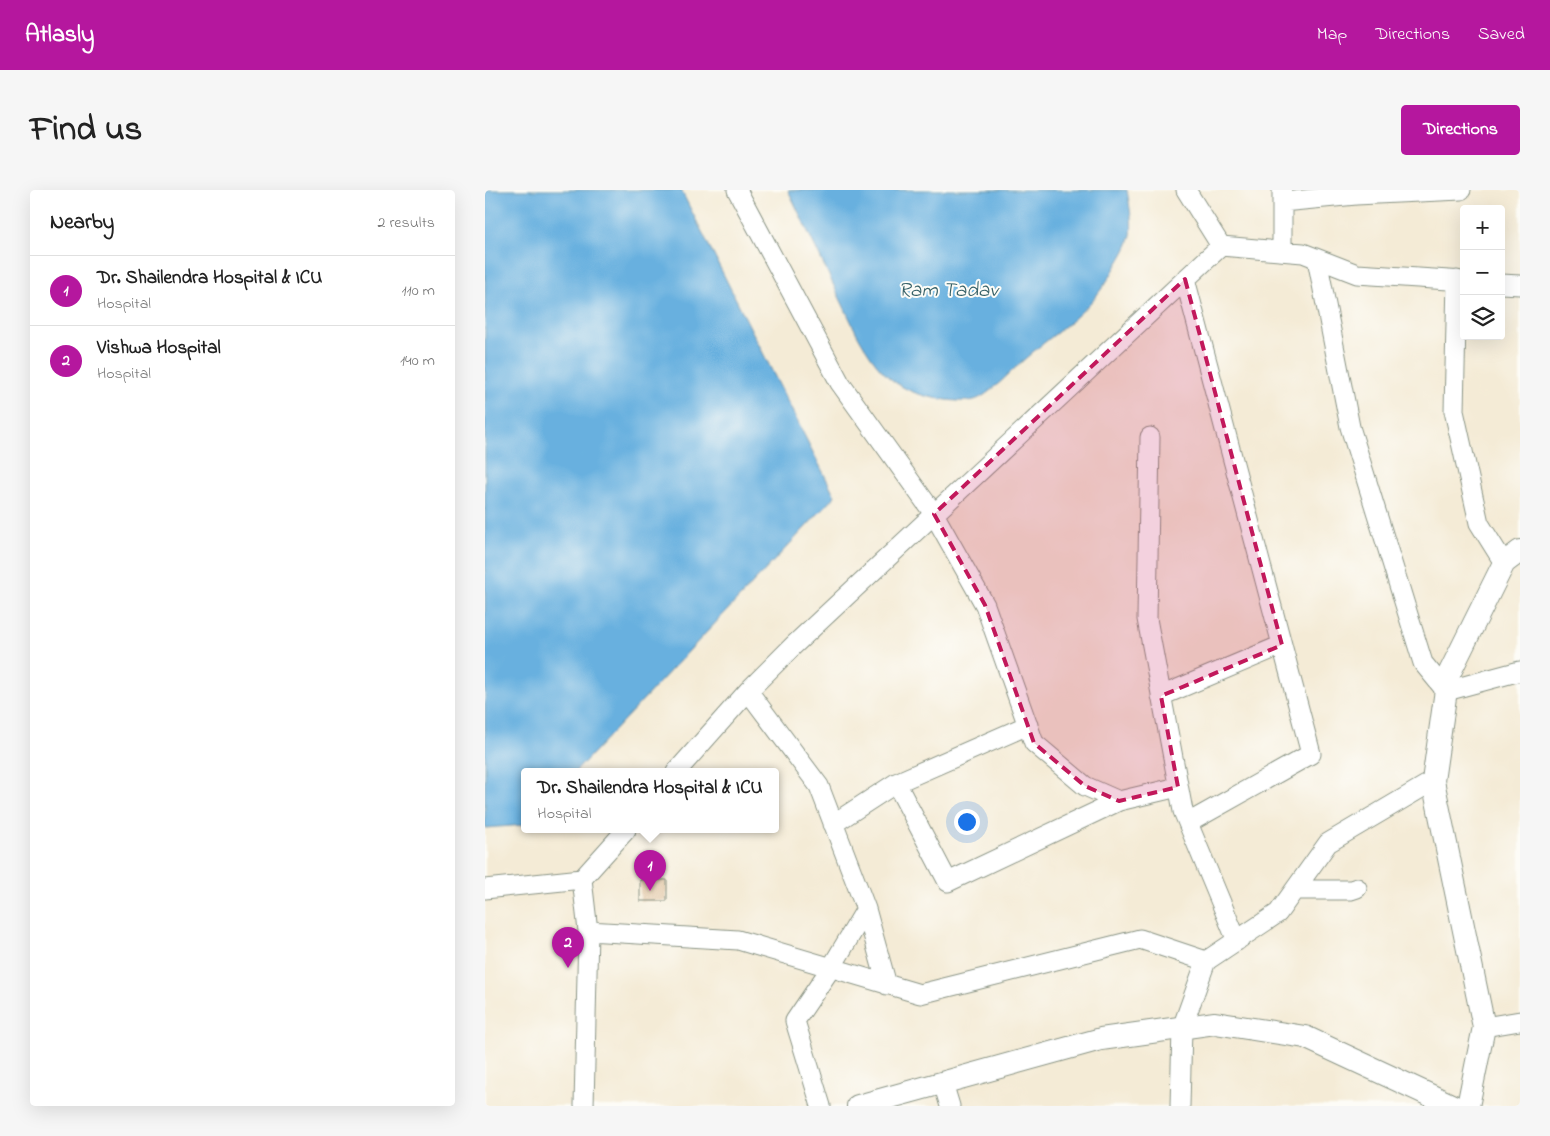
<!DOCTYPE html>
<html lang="en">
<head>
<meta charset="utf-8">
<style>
	:root { --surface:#fff; --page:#f6f6f6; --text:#222; --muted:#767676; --line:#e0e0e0; --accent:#b5179e }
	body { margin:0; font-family:"Indie Flower",sans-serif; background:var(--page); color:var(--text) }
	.controls { position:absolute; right:15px; top:15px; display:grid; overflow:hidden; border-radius:5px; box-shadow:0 5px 20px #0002 }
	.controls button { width:45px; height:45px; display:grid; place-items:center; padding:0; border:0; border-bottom:1px solid var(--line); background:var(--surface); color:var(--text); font:25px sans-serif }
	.you { position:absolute; left:481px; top:631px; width:18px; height:18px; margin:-12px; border:4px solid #fff; border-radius:50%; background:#1a73e8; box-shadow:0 0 0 8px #1a73e833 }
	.badge { display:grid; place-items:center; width:32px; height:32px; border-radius:50%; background:var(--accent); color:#fff; font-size:16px; font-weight:700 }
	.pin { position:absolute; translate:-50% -41px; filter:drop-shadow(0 1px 2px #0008) }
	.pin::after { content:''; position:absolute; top:26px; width:18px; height:15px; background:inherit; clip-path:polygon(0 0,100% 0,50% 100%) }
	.popup { position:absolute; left:36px; top:578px; width:258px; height:65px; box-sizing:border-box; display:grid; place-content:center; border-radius:5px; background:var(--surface); filter:drop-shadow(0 1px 4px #0005); font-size:16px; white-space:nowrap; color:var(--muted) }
	.popup b { font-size:19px; color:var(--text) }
	.popup::after { content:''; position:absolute; left:50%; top:100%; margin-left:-10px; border:10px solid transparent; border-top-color:var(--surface) }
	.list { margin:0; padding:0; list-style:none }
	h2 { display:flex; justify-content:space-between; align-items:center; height:65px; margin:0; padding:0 20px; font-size:21px }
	h2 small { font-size:16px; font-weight:400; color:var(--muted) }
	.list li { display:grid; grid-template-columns:32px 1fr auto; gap:15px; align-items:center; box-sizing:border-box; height:70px; padding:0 20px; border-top:1px solid var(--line) }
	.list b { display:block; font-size:19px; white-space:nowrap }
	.list p { margin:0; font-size:16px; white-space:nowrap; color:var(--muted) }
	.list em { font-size:16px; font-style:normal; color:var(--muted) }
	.icon { flex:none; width:28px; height:28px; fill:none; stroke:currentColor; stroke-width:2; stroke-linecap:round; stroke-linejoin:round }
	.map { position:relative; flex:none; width:1035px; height:916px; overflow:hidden; border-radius:5px }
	header { display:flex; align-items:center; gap:30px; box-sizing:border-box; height:70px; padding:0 25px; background:var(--accent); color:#fff }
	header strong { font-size:24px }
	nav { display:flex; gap:28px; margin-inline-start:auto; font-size:18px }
	.intro { display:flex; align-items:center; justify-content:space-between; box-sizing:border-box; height:120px; padding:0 30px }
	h1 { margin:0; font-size:35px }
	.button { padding:12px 22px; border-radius:5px; background:var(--accent); color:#fff; font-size:18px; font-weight:700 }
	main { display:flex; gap:30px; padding:0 30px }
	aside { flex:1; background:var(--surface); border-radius:5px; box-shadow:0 5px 20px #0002 }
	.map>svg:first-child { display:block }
	.water { fill:#68b0df; stroke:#44768a }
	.building { fill:#dab992 }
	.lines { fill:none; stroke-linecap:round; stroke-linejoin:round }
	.minor-casing { stroke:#8a9485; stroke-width:21 }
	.tertiary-casing { stroke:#8a9485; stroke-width:24 }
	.minor { stroke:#fff; stroke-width:19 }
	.tertiary { stroke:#fff; stroke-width:22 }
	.marked { fill:#c2185b; fill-opacity:0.2; stroke:#c2185b; stroke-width:4; stroke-dasharray:10 6; stroke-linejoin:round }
	.labels { text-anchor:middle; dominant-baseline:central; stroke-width:4; stroke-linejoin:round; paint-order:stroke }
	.water-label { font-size:21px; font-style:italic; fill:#356067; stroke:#fdfcf7 }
</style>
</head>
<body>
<header>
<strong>Atlasly</strong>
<nav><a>Map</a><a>Directions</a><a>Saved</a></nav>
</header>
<div class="intro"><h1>Find us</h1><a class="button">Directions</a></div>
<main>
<aside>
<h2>Nearby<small>2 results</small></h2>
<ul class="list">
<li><span class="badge">1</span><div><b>Dr. Shailendra Hospital &amp; ICU</b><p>Hospital</p></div><em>110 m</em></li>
<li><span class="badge">2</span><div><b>Vishwa Hospital</b><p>Hospital</p></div><em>140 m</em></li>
</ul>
</aside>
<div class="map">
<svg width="1035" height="916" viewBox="0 0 1035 916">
	<rect width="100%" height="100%" fill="#fdfcf7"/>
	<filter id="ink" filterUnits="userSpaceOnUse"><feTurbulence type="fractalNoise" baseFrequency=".02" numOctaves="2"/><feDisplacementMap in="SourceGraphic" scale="10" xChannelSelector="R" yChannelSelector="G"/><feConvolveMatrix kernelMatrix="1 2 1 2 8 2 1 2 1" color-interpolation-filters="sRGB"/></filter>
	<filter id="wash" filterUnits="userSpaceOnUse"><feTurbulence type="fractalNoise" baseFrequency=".0096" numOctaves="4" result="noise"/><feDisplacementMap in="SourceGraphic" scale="20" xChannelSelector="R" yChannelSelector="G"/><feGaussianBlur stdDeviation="1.12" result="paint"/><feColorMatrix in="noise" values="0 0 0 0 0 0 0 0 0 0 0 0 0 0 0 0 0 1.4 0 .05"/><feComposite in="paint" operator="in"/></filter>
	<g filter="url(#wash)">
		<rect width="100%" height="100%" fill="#f4ebd6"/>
		<path class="water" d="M0 0H196L350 306 90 582H40V635L0 638Z
			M303 0H642C644 12 648 34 646 45 643 57 637 66 631 76 624 89 615 102 605 113 586 134 562 149 541 168 529 178 503 207 489 210 481 212 470 211 462 210 413 204 395 185 372 144Z"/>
		<g id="blocks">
			<path class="building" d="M155 690H182V711H155Z"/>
		</g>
	</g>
	<g filter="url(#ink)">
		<use href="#blocks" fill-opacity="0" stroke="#8a9485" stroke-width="1"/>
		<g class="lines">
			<g class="minor-casing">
				<path id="minor" d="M252 0 355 193 449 324 500 415 549 553 600 596 634 611 693 597
					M701 0 736 56
					M797 1V61
					M797 12 871 5 976 0
					M832 69 865 237 938 473 961 501 1035 481
					M700 89 826 564 703 633
					M972 90 969 221 994 333 1019 373
					M1016 94 1035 95
					M665 247 662 429 698 621 752 751
					M263 501 334 596 381 719 346 778 310 831 336 916
					M676 506 797 455
					M191 582 263 501 309 455 736 56 818 63 872 84 979 91
					M411 593 463 692 634 611
					M348 634 411 593 543 535
					M97 689 103 741 99 916
					M0 699 97 689 141 640
					M810 700H866L872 698
					M381 719 402 795
					M103 741 253 750 435 804 655 749 721 771
					M999 837 1035 831
					M458 893 465 916
					M695 916 697 838 721 771 793 723 843 653 948 591"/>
			</g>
			<g class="tertiary-casing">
				<path id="tertiary" d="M373 916 616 849 730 833 820 847 968 916
					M983 916 999 837 948 591 963 486 1019 373 1035 361"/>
			</g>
			<use href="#minor" class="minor"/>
			<use href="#tertiary" class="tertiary"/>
		</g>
	</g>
	<path class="marked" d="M700 89 797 455 676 506 693 597 634 611 600 596 549 553 500 415 449 324Z"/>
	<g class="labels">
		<g class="water-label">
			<text x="463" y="101">Ram Tadav</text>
		</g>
	</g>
</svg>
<div class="controls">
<button>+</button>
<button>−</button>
<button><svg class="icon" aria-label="layers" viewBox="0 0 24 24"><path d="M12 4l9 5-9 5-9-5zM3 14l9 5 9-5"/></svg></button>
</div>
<div class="you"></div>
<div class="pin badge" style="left:165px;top:701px">1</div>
<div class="popup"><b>Dr. Shailendra Hospital &amp; ICU</b>Hospital</div>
<div class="pin badge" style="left:83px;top:778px">2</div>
</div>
</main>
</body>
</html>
